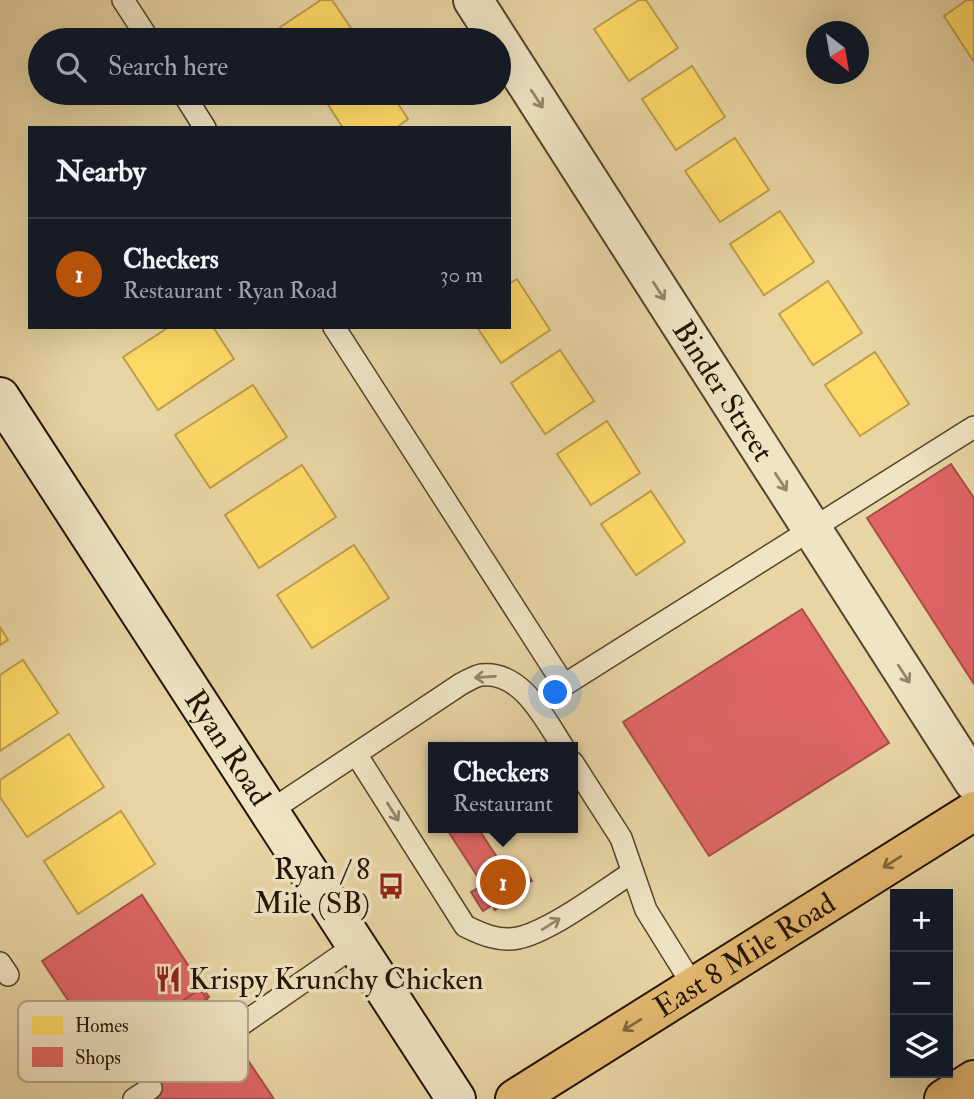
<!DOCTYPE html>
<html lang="en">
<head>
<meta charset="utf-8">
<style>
	:root { --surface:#171b24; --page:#242831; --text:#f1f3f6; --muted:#9ea1a6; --line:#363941; --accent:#b45309 }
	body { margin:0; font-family:"IM FELL Double Pica",serif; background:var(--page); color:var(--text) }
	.controls { position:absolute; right:21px; bottom:21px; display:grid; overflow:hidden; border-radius:0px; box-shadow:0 7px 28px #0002 }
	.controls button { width:63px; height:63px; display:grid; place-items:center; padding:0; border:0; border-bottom:2px solid var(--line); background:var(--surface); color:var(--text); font:35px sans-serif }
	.compass { position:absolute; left:806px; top:21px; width:63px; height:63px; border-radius:50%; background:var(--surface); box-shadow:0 7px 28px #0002; rotate:149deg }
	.you { position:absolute; left:556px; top:693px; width:24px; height:24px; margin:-18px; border:5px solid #fff; border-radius:50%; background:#1a73e8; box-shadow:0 0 0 10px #1a73e833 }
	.badge { display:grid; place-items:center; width:46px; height:46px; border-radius:50%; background:var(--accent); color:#fff; font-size:23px; font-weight:700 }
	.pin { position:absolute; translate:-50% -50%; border:4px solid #fff; box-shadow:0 2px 7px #0006 }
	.popup { position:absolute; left:428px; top:742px; width:150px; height:91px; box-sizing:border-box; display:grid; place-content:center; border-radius:0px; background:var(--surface); filter:drop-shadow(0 2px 5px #0005); font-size:23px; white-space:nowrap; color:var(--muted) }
	.popup b { font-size:26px; color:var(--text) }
	.popup::after { content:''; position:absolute; left:50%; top:100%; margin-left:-14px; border:14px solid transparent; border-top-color:var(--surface) }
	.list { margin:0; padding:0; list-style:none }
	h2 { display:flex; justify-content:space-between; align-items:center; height:91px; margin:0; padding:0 28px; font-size:30px }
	h2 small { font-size:23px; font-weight:400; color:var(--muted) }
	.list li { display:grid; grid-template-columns:46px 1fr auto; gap:21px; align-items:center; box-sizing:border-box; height:112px; padding:0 28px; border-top:2px solid var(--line) }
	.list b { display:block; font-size:26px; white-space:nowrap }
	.list p { margin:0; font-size:23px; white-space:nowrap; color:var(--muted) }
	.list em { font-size:23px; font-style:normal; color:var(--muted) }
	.icon { flex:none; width:38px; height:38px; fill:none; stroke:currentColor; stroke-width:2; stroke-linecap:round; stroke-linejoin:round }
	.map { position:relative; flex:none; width:974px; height:1099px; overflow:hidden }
	.search { position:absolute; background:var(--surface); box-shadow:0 7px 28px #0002; left:28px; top:28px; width:483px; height:77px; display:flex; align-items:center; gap:18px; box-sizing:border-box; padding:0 24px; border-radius:38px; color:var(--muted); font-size:26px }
	.panel { position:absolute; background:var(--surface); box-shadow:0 7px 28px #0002; left:28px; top:126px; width:483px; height:203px; border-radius:0px }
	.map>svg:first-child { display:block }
	.homes { fill:#ffd966; stroke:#bd9e49; stroke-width:2 }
	.shops { fill:#e06666; stroke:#a74d49; stroke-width:2 }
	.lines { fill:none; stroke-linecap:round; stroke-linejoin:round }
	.lane-casing { stroke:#54442c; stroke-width:24 }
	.street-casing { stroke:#54442c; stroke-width:42 }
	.secondary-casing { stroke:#231304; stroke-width:42 }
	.highway-casing { stroke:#231304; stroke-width:42 }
	.lane { stroke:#f0e4c4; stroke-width:21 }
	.street { stroke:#f0e4c4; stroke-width:38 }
	.secondary { stroke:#f0e4c4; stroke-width:38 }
	.highway { stroke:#e4ba72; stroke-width:38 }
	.oneway { stroke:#94866e }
	.oneway2 { stroke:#84663b }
	.labels { text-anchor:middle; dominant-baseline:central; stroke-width:7; stroke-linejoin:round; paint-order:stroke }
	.street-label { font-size:30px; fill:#231304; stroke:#f0e4c4 }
	.poi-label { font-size:30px; fill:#231304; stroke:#f0e4c4; text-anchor:end }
	.key { fill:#f0e4c4; stroke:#b2a58a; stroke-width:2 }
	.key-label { font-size:19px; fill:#231304 }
</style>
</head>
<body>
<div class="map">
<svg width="974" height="1099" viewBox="0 0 974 1099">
	<rect width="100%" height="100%" fill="#e8d5a4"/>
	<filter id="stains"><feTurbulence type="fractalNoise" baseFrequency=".00286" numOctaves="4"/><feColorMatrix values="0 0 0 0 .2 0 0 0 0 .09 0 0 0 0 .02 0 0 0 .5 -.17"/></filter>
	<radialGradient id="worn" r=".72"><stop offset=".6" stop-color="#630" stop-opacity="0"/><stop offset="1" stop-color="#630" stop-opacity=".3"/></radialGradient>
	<path class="homes" d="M321 0H332L359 40H287L279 28Z
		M639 0H646L678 48 629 81 594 29Z
		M967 0H974V62L944 16Z
		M692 66 725 117 676 150 642 99Z
		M336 93H391L408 119 396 128H343L325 100Z
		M735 138 769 190 720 222 685 171Z
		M780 211 814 262 764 295 730 244Z
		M517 279 550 330 501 363 477 327H509V284Z
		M828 281 862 333 813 365 779 314Z
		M169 327H213L234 359 158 410 123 357Z
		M560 350 594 401 545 434 511 383Z
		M875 352 909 404 860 436 825 385Z
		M253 385 287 437 210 488 175 435Z
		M607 421 640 473 591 505 557 454Z
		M302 465 336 517 259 568 225 515Z
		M651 491 685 542 636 575 601 524Z
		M354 545 389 598 312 648 277 595Z
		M0 627 8 640 0 645Z
		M23 660 58 713 0 751V675Z
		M69 734 104 787 27 837 0 797V780Z
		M121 811 155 864 78 914 44 861Z"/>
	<path class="shops" d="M951 464 974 498V684L867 518Z
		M802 609 889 743 709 856 623 722Z
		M446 828H478L506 871 520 862 532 881 523 886 525 890 495 910 492 905 483 911 471 892 483 885Z
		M142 895 209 997 109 1062 42 961Z
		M200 989 274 1099H158L120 1043Z"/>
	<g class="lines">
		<g class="lane-casing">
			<path id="lane" d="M123 0 149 40
				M183 93 205 128
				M334 327 564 685 974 427
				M356 754 465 926C481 934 499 942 518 938 551 931 603 891 633 872
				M573 763 621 838 646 910 694 987
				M270 811 461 684C467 681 475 676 481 675 521 670 545 719 563 747
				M0 963 8 975
				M229 1033 356 945
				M134 1099 151 1088"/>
		</g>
		<g class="street-casing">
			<g id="street">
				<path id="s1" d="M473 0 974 782"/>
			</g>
		</g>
		<g class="secondary-casing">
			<g id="secondary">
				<path id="s2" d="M0 397 456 1099"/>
			</g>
		</g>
		<g class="highway-casing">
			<g id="highway">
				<path id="s3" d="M515 1099 974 811"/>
				<path d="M944 1099 974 1080"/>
			</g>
		</g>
		<use href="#lane" class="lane"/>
		<use href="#street" class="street"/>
		<use href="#secondary" class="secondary"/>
		<use href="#highway" class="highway"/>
	</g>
	<defs><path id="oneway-shaft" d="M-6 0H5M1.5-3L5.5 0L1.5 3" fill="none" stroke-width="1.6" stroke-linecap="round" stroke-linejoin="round" transform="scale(1.75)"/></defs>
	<g class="oneway">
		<use href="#oneway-shaft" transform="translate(537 99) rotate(57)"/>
		<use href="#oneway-shaft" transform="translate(659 291) rotate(57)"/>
		<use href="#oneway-shaft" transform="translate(781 482) rotate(57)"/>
		<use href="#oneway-shaft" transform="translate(904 674) rotate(57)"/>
		<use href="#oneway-shaft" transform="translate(485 677) rotate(176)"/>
		<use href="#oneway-shaft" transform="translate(393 812) rotate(58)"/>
		<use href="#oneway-shaft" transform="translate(551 924) rotate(-32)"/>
	</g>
	<g class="oneway2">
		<use href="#oneway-shaft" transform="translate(892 862) rotate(148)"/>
		<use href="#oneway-shaft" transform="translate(632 1025) rotate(148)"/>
	</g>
	<defs>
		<g id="bus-bare" transform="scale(2.1)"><path d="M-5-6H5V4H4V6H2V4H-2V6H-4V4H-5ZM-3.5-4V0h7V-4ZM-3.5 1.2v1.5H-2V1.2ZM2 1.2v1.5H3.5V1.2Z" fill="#8f2418" stroke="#f0e4c4" stroke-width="2.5" paint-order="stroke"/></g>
		<g id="restaurant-bare" transform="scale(2.1)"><path d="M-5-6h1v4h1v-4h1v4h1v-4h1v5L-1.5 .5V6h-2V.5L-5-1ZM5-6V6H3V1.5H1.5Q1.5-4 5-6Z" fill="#8f2418" stroke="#f0e4c4" stroke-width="2.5" paint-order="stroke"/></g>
	</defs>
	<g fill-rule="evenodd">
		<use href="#bus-bare" x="391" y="886"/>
		<use href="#restaurant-bare" x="168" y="979"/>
	</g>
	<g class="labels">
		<g class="street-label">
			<text stroke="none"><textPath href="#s1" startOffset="464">Binder Street</textPath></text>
			<text stroke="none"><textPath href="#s2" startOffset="418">Ryan Road</textPath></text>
			<text stroke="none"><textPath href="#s3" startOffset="271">East 8 Mile Road</textPath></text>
		</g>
		<g class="poi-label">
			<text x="370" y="869">Ryan / 8<tspan x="370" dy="34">Mile (SB)</tspan></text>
			<text x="189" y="979" text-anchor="start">Krispy Krunchy Chicken</text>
		</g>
	</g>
	<rect x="18" y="1001" width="230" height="81" rx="10" class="key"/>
	<rect x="32" y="1016" width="31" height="19" fill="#ffd966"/>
	<rect x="32" y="1047" width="31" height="20" fill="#e06666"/>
	<g class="key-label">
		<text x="75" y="1032">Homes</text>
		<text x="75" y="1064">Shops</text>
	</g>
	<rect width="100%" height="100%" filter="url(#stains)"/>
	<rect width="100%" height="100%" fill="url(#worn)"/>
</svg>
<div class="controls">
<button>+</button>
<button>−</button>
<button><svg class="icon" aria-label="layers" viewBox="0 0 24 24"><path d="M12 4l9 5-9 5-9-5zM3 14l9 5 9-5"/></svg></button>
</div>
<svg class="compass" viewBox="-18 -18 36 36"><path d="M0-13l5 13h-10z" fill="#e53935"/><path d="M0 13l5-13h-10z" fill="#9ea1a6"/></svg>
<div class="you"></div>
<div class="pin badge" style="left:503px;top:882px">1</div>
<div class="popup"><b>Checkers</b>Restaurant</div>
<div class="search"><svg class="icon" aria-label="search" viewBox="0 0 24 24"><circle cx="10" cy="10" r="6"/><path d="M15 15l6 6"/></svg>Search here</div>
<section class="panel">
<h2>Nearby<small></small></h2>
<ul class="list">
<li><span class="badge">1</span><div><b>Checkers</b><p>Restaurant · Ryan Road</p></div><em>30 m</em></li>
</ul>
</section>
</div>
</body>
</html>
